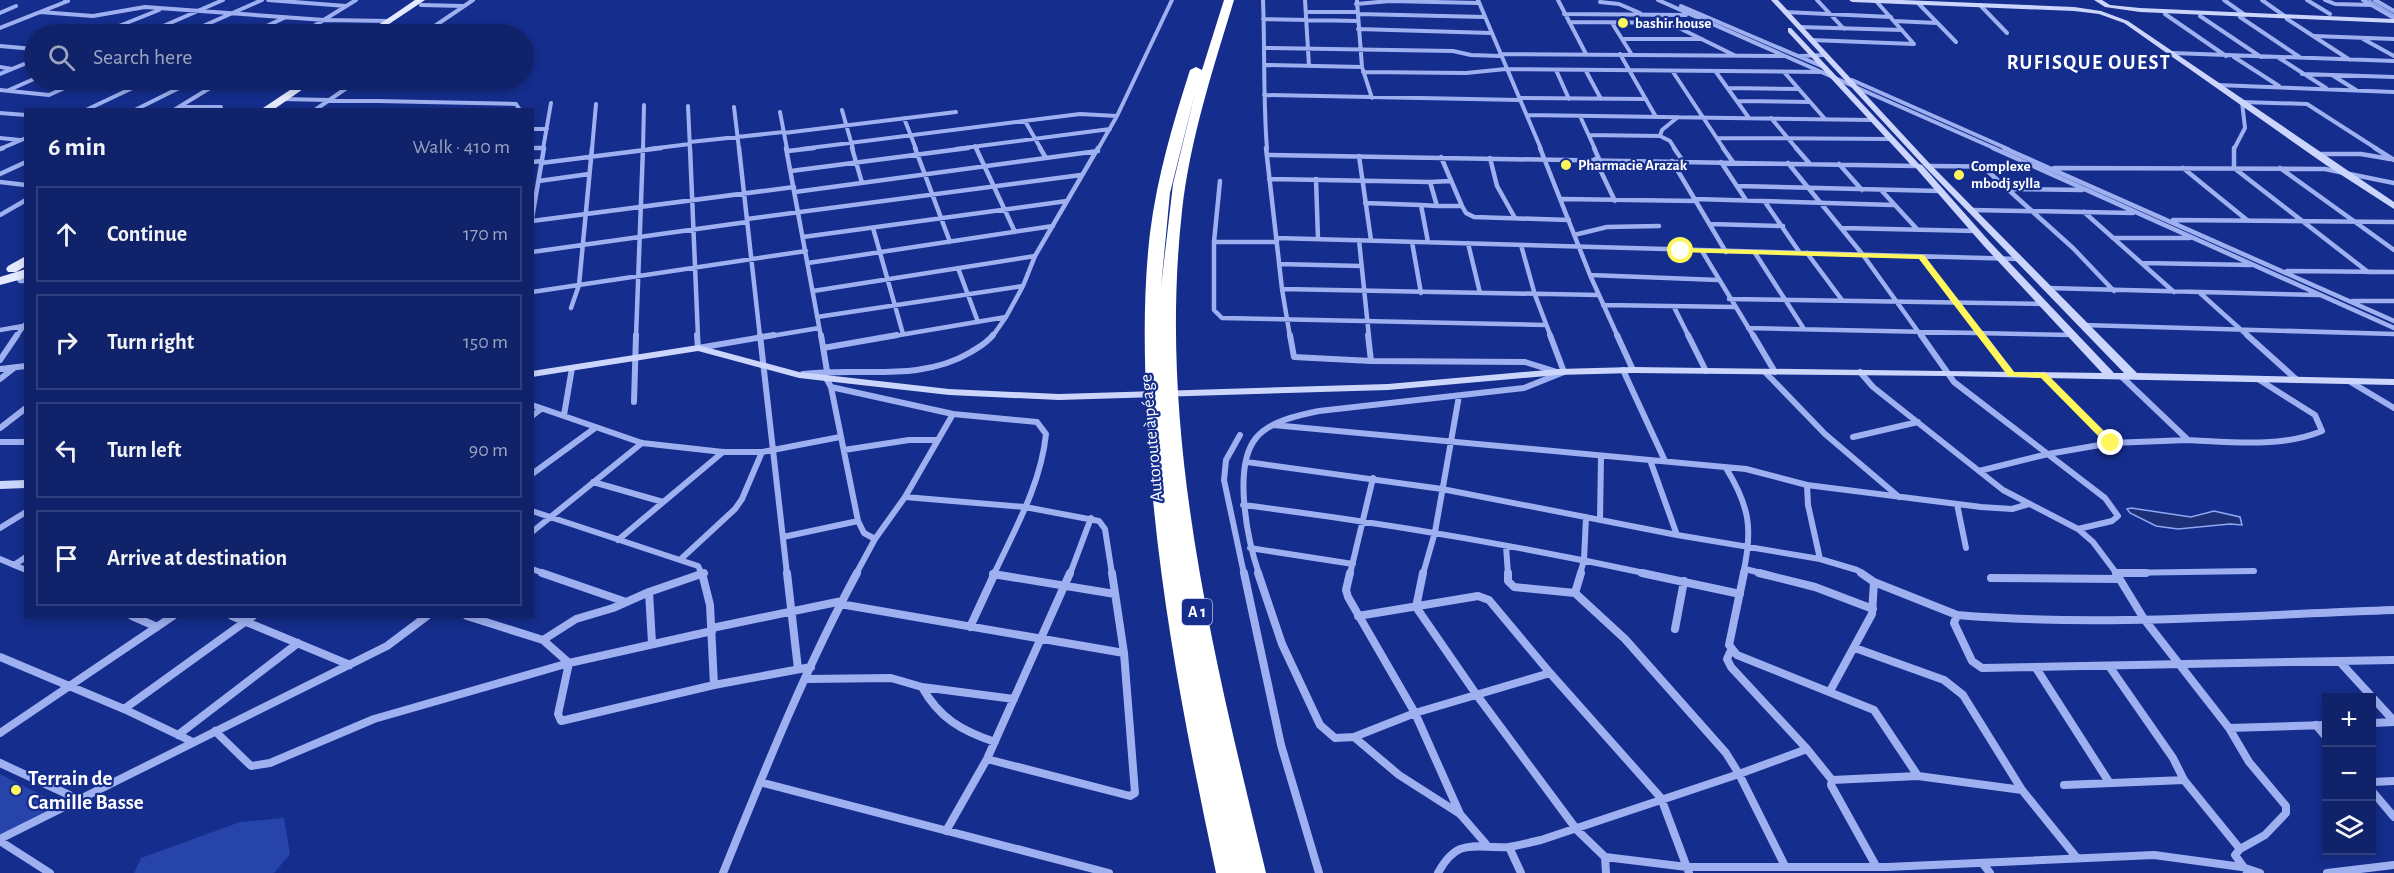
<!DOCTYPE html>
<html lang="en">
<head>
<meta charset="utf-8">
<style>
	:root { --surface:#102269; --page:#192a6f; --text:#f1f3f6; --muted:#9ca4c0; --line:#303f7d }
	body { margin:0; font-family:"Alegreya Sans",sans-serif; background:var(--page); color:var(--text) }
	.controls { position:absolute; right:18px; bottom:18px; display:grid; overflow:hidden; border-radius:0px; box-shadow:0 3px 9px #0003 }
	.controls button { width:54px; height:54px; display:grid; place-items:center; padding:0; border:0; border-bottom:2px solid var(--line); background:var(--surface); color:var(--text); font:30px sans-serif }
	.stop { position:absolute; width:18px; height:18px; margin:-14px; border:4px solid #fff65c; border-radius:50%; background:#fff }
	.stop.end { background:#fff65c; border-color:#fff; box-shadow:0 2px 6px #0008 }
	.list { margin:0; padding:0; list-style:none }
	h2 { display:flex; justify-content:space-between; align-items:center; height:78px; margin:0; padding:0 24px; font-size:26px }
	h2 small { font-size:20px; font-weight:400; color:var(--muted) }
	.list li { display:grid; grid-template-columns:39px 1fr auto; gap:18px; align-items:center; box-sizing:border-box; height:96px; margin:0 12px 12px; padding:0 12px; border:2px solid var(--line); border-radius:0px }
	.list b { display:block; font-size:22px; white-space:nowrap }
	.list em { font-size:20px; font-style:normal; color:var(--muted) }
	.icon { flex:none; width:33px; height:33px; fill:none; stroke:currentColor; stroke-width:2; stroke-linecap:round; stroke-linejoin:round }
	.map { position:relative; flex:none; width:2394px; height:873px; overflow:hidden }
	.search { position:absolute; background:var(--surface); box-shadow:0 3px 9px #0003; left:24px; top:24px; width:510px; height:66px; display:flex; align-items:center; gap:15px; box-sizing:border-box; padding:0 21px; border-radius:33px; color:var(--muted); font-size:22px }
	.panel { position:absolute; background:var(--surface); box-shadow:0 3px 9px #0003; left:24px; top:108px; width:510px; height:510px; border-radius:0px }
	.map>svg:first-child { display:block }
	.green { fill:#2744ab }
	.water { fill:#1d2f77; stroke:#90a7f3; stroke-width:1.5 }
	.lines { fill:none; stroke-linecap:round; stroke-linejoin:round }
	.stream { stroke:#90a7f3; stroke-width:2 }
	.street-far3 { stroke:#9eb0f0; stroke-width:4 }
	.street-far2 { stroke:#9eb0f0; stroke-width:4.5 }
	.street-far1 { stroke:#9eb0f0; stroke-width:6 }
	.street { stroke:#9eb0f0; stroke-width:8 }
	.secondary { fill:#ccd5fb; fill-rule:evenodd }
	.primary { fill:#e6eaff; fill-rule:evenodd }
	.highway { fill:#fff; fill-rule:evenodd }
	.route { fill:#fff65c }
	.poi-dot { fill:#fff65c; stroke:#152d8c; stroke-width:2 }
	.labels { text-anchor:middle; dominant-baseline:central; stroke-width:4.5; stroke-linejoin:round; paint-order:stroke }
	.far-poi-label { font-size:15px; font-weight:bold; fill:#fff; stroke:#152d8c; text-anchor:start }
	.shield { fill:#152d8c; stroke:#b9c0dc; stroke-width:1.5 }
	.shield-label { font-size:16px; font-weight:bold; fill:#fff }
	.street-label { font-size:18px; fill:#fff; stroke:#152d8c }
	.far-district-label { font-size:20px; font-weight:bold; letter-spacing:1.5px; fill:#fff; stroke:#152d8c }
	.near-poi-label { font-size:21px; font-weight:bold; fill:#fff; stroke:#152d8c; text-anchor:start }
</style>
</head>
<body>
<div class="map">
<svg width="2394" height="873" viewBox="0 0 2394 873">
	<rect width="100%" height="100%" fill="#152d8c"/>
	<path class="green" d="M0 774 63 806 0 836Z
		M284 818 290 854 274 873H134L141 858 240 822Z"/>
	<path class="water" d="M2131 508 2191 517 2214 511 2240 517 2242 525 2230 524 2178 529 2156 526 2130 513 2127 509Z"/>
	<g class="lines">
		<path class="stream" d="M2369 0 2394 15"/>
		<path class="street-far3" d="M268 0 346 6
			M1263 0C1265 50 1263 99 1267 149
			M1305 0 1309 66
			M1478 0 1541 149
			M1558 0 1586 54
			M1658 0 1996 149
			M1817 0 1844 29
			M2224 0 2245 15
			M2262 0 2286 17
			M2307 0 2330 14
			M2325 0 2335 4 2372 5
			M2363 0 2394 18
			M2375 0 2394 11
			M1357 1 1362 67 1372 98
			M1600 2 1619 4 1640 13
			M1918 3 1956 42
			M1356 4 1390 1 1479 3
			M421 5 464 6
			M1980 5 2007 33
			M1681 6 1826 68
			M40 12 93 16 145 7 324 20 390 21
			M1306 12H1357
			M1785 12 1891 17
			M0 13 16 6
			M1358 14 1485 17
			M1564 14 1686 15
			M2165 14 2226 56
			M2200 16 2261 57
			M2240 17 2301 58
			M1263 19 1358 21
			M2287 19 2350 60
			M1894 21 1937 23
			M1569 22 1707 23
			M1612 23 1632 55
			M1671 24 1734 55
			M1799 27 1902 30
			M0 28 68 1 65 0
			M1358 29 1491 33
			M69 32 88 34
			M383 32H426
			M252 33 286 17
			M99 34 159 10
			M145 34 223 0
			M185 34 262 0
			M203 34 219 29 255 31
			M301 34 356 0
			M423 34 473 0
			M2314 36 2394 39
			M1623 39H1702
			M2363 39 2394 56
			M1811 40 1914 44 1876 1
			M0 46 34 49
			M1265 48 1453 51 1471 55 1500 56
			M2172 53 2394 61
			M1500 54 1784 56
			M1620 54 1656 117
			M1800 56 1825 55
			M2234 57 2279 86
			M2279 58 2326 88
			M1266 65 1362 67
			M0 67 12 69
			M1556 70 1569 99
			M1586 71 1601 99
			M1363 72 1466 73 1506 69 1820 72
			M1673 72 1724 149
			M1716 72 1749 118
			M1784 72 1825 119
			M0 74 34 60
			M2302 74 2394 77
			M2332 75 2356 90
			M108 80 209 88H250
			M1852 80 2008 149
			M2217 85 2394 92
			M1728 88 1799 89
			M0 90 49 95 82 80
			M9 90 34 79
			M1264 95 1520 100
			M1519 98 1646 99
			M281 99 516 104 520 110
			M1737 101 1810 102
			M688 106 690 149
			M179 107H221
			M734 107 739 149
			M86 110 143 83
			M135 110 183 86
			M174 110 223 80
			M315 110 358 80
			M842 110 853 149
			M780 112 787 149
			M0 113 26 115
			M1527 115 1873 120
			M1580 116 1595 149
			M904 118 916 149
			M1771 118 1797 149
			M1025 121 1041 149
			M532 129H547
			M784 133 956 112
			M1589 135 1660 136
			M0 138 20 140
			M1717 138 1892 139
			M690 142 784 132
			M975 146 977 149
			M532 148H544
			M0 149 26 138
			M543 149 551 103
			M592 149 596 104
			M643 149 644 105
			M649 149 690 144
			M802 149 1080 114 1117 116
			M956 149 1110 129
			M1098 149 1117 116 1172 0
			M1675 149 1670 141 1660 136 1662 130 1678 117
			M2234 149 2245 128 2242 102 2307 104 2377 149"/>
		<path class="street-far2" d="M532 148H544
			M690 148 698 337
			M739 148 760 337
			M786 148 821 337
			M852 148 862 183
			M915 148 950 242
			M976 148 1015 232
			M1040 148 1046 158
			M1266 148 1282 289 1290 337
			M1540 148 1590 275 1618 337
			M1594 148 1599 159
			M1674 148 1683 161
			M1723 148 1733 162
			M1796 148 1810 164
			M1993 148 2394 328
			M2004 148 2394 321
			M2234 148V168L2368 272
			M2375 148 2394 160
			M0 149 3 148
			M788 151 814 148
			M2317 154H2361L2390 159
			M1267 155 1916 166
			M1359 156 1371 240
			M1441 157 1462 206
			M1490 158 1497 186 1515 218
			M1595 159 1615 201
			M1672 161 1726 252
			M532 162 542 161
			M1721 162 1746 200
			M541 163 661 148
			M1788 163 1863 255 1922 337
			M1839 164 1862 190
			M1930 166 2029 167
			M1983 167 2073 248 2114 291
			M2054 168 2325 169 2394 183
			M2183 168 2247 220
			M2280 168 2394 250
			M791 171 968 148
			M0 174 26 162
			M1269 179 1430 182 1437 206 1421 205
			M1316 179 1318 239
			M539 181 589 174
			M1220 181 1214 242V310L1222 318 1546 325
			M0 182 26 185
			M1430 182 1451 181
			M1737 186 1939 191
			M2008 189 2082 190
			M1882 191 1917 229
			M795 192 1098 151
			M1562 199 1696 201
			M1695 199 1893 205
			M1765 202 1800 253
			M1365 203 1421 205 1428 242
			M1437 206H1462L1466 213 1474 217 1569 220
			M1972 210 2133 213
			M2084 212 2174 292
			M0 215 26 200
			M532 218 544 148
			M747 219 1081 175
			M2173 220 2394 222
			M532 221 794 187
			M1710 224 1783 226
			M873 228 903 334
			M1842 228 1976 231
			M1574 235 1607 227 1659 226
			M803 237 1067 201
			M1276 238 2019 259
			M2113 238H2190
			M1359 240 1369 337
			M1214 242H1277
			M1412 242 1421 293
			M1468 243 1480 293
			M1521 245 1535 295 1551 337
			M1702 251 1754 337
			M532 252 747 222
			M1755 253 1804 329
			M1807 253 1842 300
			M1921 257 1983 337
			M808 263 1053 226
			M2142 263 2251 265
			M1279 264 1361 266
			M958 268 978 322
			M2287 271 2394 272
			M1590 275 1718 280
			M18 277 20 281H26
			M2047 288 2319 295
			M1282 289 1598 295
			M813 291 1035 256
			M532 292 806 251
			M2200 293 2249 337
			M1729 299 2044 304
			M2353 301H2394
			M1603 305 1734 307
			M1674 307 1689 337
			M571 308 579 285 592 148
			M817 317 1023 286
			M2083 325 2394 334
			M1748 328 2072 335
			M0 330 23 326
			M16 337 26 323
			M636 337 643 148
			M765 337 819 328
			M888 337 1006 317
			M992 337 1006 317 1023 286 1035 256 1098 148"/>
		<path class="street-far1" d="M697 335 698 348 774 335
			M760 335 787 574
			M821 335 827 371
			M1290 335 1294 357 1371 361 1525 362 1557 372
			M1368 335 1371 361
			M1617 335 1633 370
			M1688 335 1706 371
			M1753 335 1775 372
			M1921 335 1954 382 2105 498 2118 516 2112 521 2078 529
			M1982 335 2012 374
			M2247 335 2297 380
			M823 348 897 335
			M0 360 17 335
			M0 369 26 366
			M1623 370 1665 461
			M1765 372 1825 434 1899 497
			M1860 372 1873 387 2003 490 2078 529 2093 542 2117 574
			M803 374C860 367 919 383 971 352 979 347 987 343 993 335
			M2043 375 2111 443
			M826 378 831 387 953 414 905 497 875 539 856 574
			M0 379 14 368
			M2349 381 2394 408
			M831 387 858 521 864 533 875 539
			M634 402 636 335
			M532 405 642 443 723 452H762L840 437
			M953 414 1037 422 1046 434C1041 484 1015 529 994 574
			M564 415 572 368
			M532 416 541 409
			M1273 425 1746 469 1807 485 1808 505 1820 559
			M0 428 26 408
			M1240 435 1226 460 1224 480 1244 574
			M1853 437 1918 422
			M2188 440C2231 442 2281 448 2322 431L2315 415 2258 379
			M0 442H26
			M844 450 909 440H938
			M1650 460 1677 535
			M1247 462 1442 489 1677 535 1820 559 1857 570 1863 574
			M1726 468C1750 507 1753 530 1743 574
			M1979 471 2048 454 2111 443 2188 440 2122 377
			M532 474 595 428
			M593 482 663 502
			M1807 485 1981 507 2012 509 2029 504
			M905 497 1025 507 1099 521 1105 529 1112 574
			M1957 504 1966 548
			M1243 505C1379 522 1514 545 1649 574
			M532 511 698 566 702 574
			M1600 520 1601 457
			M0 528 26 512
			M532 532 642 443
			M783 537 858 521
			M618 540 723 452
			M1506 546 1508 574
			M1250 548 1353 564
			M0 559 26 570
			M681 559 735 509 742 499 762 452
			M14 565 26 557
			M532 569 546 574
			M1745 569 1765 574
			M2116 573 2254 571
			M701 574 704 573
			M1070 574 1091 518
			M1259 574C1248 542 1232 467 1256 438 1270 421 1299 415 1319 411L1524 388 1564 372 1550 335
			M1350 574 1373 478
			M1423 574 1435 532 1459 396
			M1580 574 1584 560 1586 517"/>
		<path class="street" d="M542 573 626 602
			M702 573 710 605 714 685
			M704 573 649 592 613 608 576 619 543 640 569 663 558 714 561 721 714 685 811 667
			M787 573 798 669
			M1244 573 1281 745 1319 873
			M1258 573 1282 644 1320 725 1335 738 1354 737 1415 713 1550 673
			M1350 573 1346 590 1348 597 1415 713 1460 814
			M1423 573 1416 607 1476 694 1577 830 1605 857 1606 873
			M1508 573V581L1514 587 1575 593 1625 639 1726 753 1739 774 1807 749
			M1642 573 1740 594
			M1744 573 1729 645 1737 655 1874 710 1918 776
			M1759 573 1815 587 1873 609
			M2116 573 2144 619 2229 728 2249 762 2286 806V813L2265 835 2240 849 2235 855 2248 873
			M2116 573H2146
			M993 574 1115 594
			M1991 578 2119 579
			M1874 582 1957 615
			M649 592 652 643
			M1575 593 1581 573
			M840 604 1124 653
			M2394 610C2249 615 2102 627 1957 615L1954 623 1972 661 1982 668 2394 660
			M132 616 157 627
			M232 616 350 665
			M467 616 543 640
			M1358 616 1478 596 1489 600 1550 673 1661 798 1689 873
			M970 627 995 573
			M712 628 842 601
			M1675 629 1684 581
			M1855 648 1944 680 1963 695 2022 790
			M1731 650 1727 659 1731 667 1807 749 1832 780
			M0 657 124 709 193 742
			M2340 662 2394 721
			M2109 666 2173 758 2184 780 2240 849
			M2036 668 2109 782
			M806 679 891 678 922 687C939 718 962 731 995 742
			M922 687 1014 699
			M1830 691 1872 614 1874 582 1861 573
			M124 709 253 616
			M2372 723 2394 722
			M2316 725 2326 737
			M2229 728 2326 725
			M215 731 251 766 270 763 374 719 569 663 712 631
			M0 733 173 616
			M178 735 298 643
			M1354 737 1399 775 1460 814 1486 844
			M987 759 1130 796 1135 793 1124 653 1112 573
			M0 763 80 800
			M760 782 1109 873
			M2372 782 2394 781
			M2064 785 2184 780
			M2372 791 2394 817
			M946 831 987 759 1070 573
			M0 839 387 646 427 616
			M0 841 50 873
			M1509 847 1521 873
			M1605 857 1687 867H1887L2154 855 2242 867 2260 873
			M1983 864 1990 873
			M1876 866 1831 785 1832 780 1918 776 2022 790 2077 858
			M723 873C764 772 805 669 857 573
			M1438 873C1458 836 1475 849 1508 847 1519 846 1530 842 1541 840L1739 774 1785 866
			M2327 873 2394 865"/>
		<path class="secondary" d="M1771 0H1778L1931 165 2137 373 2394 379V385L1949 376 1633 373 1558 375 1388 390 1059 400 949 395 799 378 698 351 532 377V371L698 345 799 372 949 389 1059 394 1388 384 1558 369 1633 367 2102 373 1983 245 1915 167 1912 166 1788 32V28H1791L1919 164 1922 165 1989 241 2114 373H2124L1924 166Z
			M1849 0H1902L2074 7 2101 11 2128 21 2394 202V209L2326 165 2124 23 2099 14 2074 11 1852 2Z
			M2094 0H2102L2110 5 2140 8 2394 19V23L2140 12 2105 7Z
			M26 480V488L0 489V481Z"/>
		<path class="primary" d="M415 0H425L374 34H365Z
			M305 80H316L273 110H260Z
			M26 256V266L16 272H8L6 269 8 266Z
			M26 269V278L0 285V277Z"/>
		<path class="highway" d="M1224 0H1234C1213 69 1190 139 1182 211 1157 435 1214 657 1266 873H1216C1184 722 1154 570 1147 415 1144 354 1143 293 1150 233 1157 177 1173 123 1190 70L1196 67 1202 70ZM1195 93 1173 184 1161 287 1170 193Z"/>
	</g>
	<path class="route" d="M1681 248 1924 255 2014 372 2046 373 2116 443 2107 445 2041 378 2008 376 1919 259 1678 252V249Z"/>
	<g class="poi-dot">
		<circle cx="1623" cy="23" r="6"/>
		<circle cx="1566" cy="165" r="6"/>
		<circle cx="1959" cy="175" r="6"/>
		<circle cx="16" cy="790" r="6"/>
	</g>
	<g class="labels">
		<g class="far-poi-label">
			<text x="1635" y="23">bashir house</text>
			<text x="1578" y="165">Pharmacie Arazak</text>
			<text x="1971" y="166">Complexe<tspan x="1971" dy="17">mbodj sylla</tspan></text>
		</g>
		<rect class="shield" x="1182" y="599" width="30" height="26" rx="4.5"/>
		<g class="shield-label">
			<text x="1197" y="612">A 1</text>
		</g>
		<g class="street-label">
			<text transform="translate(1152 438) rotate(-95)">Autoroute à péage</text>
		</g>
		<g class="far-district-label">
			<text x="2089" y="63">RUFISQUE OUEST</text>
		</g>
		<g class="near-poi-label">
			<text x="28" y="778">Terrain de<tspan x="28" dy="24">Camille Basse</tspan></text>
		</g>
	</g>
</svg>
<div class="controls">
<button>+</button>
<button>−</button>
<button><svg class="icon" aria-label="layers" viewBox="0 0 24 24"><path d="M12 4l9 5-9 5-9-5zM3 14l9 5 9-5"/></svg></button>
</div>
<div class="stop" style="left:1681px;top:251px"></div>
<div class="stop end" style="left:2111px;top:443px"></div>
<div class="search"><svg class="icon" aria-label="search" viewBox="0 0 24 24"><circle cx="10" cy="10" r="6"/><path d="M15 15l6 6"/></svg>Search here</div>
<section class="panel">
<h2>6 min<small>Walk · 410 m</small></h2>
<ul class="list">
<li><svg class="icon" aria-label="ahead" viewBox="0 0 24 24"><path d="M12 20V5M6 11l6-6 6 6"/></svg><div><b>Continue</b></div><em>170 m</em></li>
<li><svg class="icon" aria-label="right" viewBox="0 0 24 24"><path d="M7 20v-9h11M14 6l5 5-5 5"/></svg><div><b>Turn right</b></div><em>150 m</em></li>
<li><svg class="icon" aria-label="left" viewBox="0 0 24 24"><path d="M17 20v-9H6M10 6l-5 5 5 5"/></svg><div><b>Turn left</b></div><em>90 m</em></li>
<li><svg class="icon" aria-label="arrive" viewBox="0 0 24 24"><path d="M6 21V4h12l-3 4 3 4H6"/></svg><div><b>Arrive at destination</b></div></li>
</ul>
</section>
</div>
</body>
</html>
